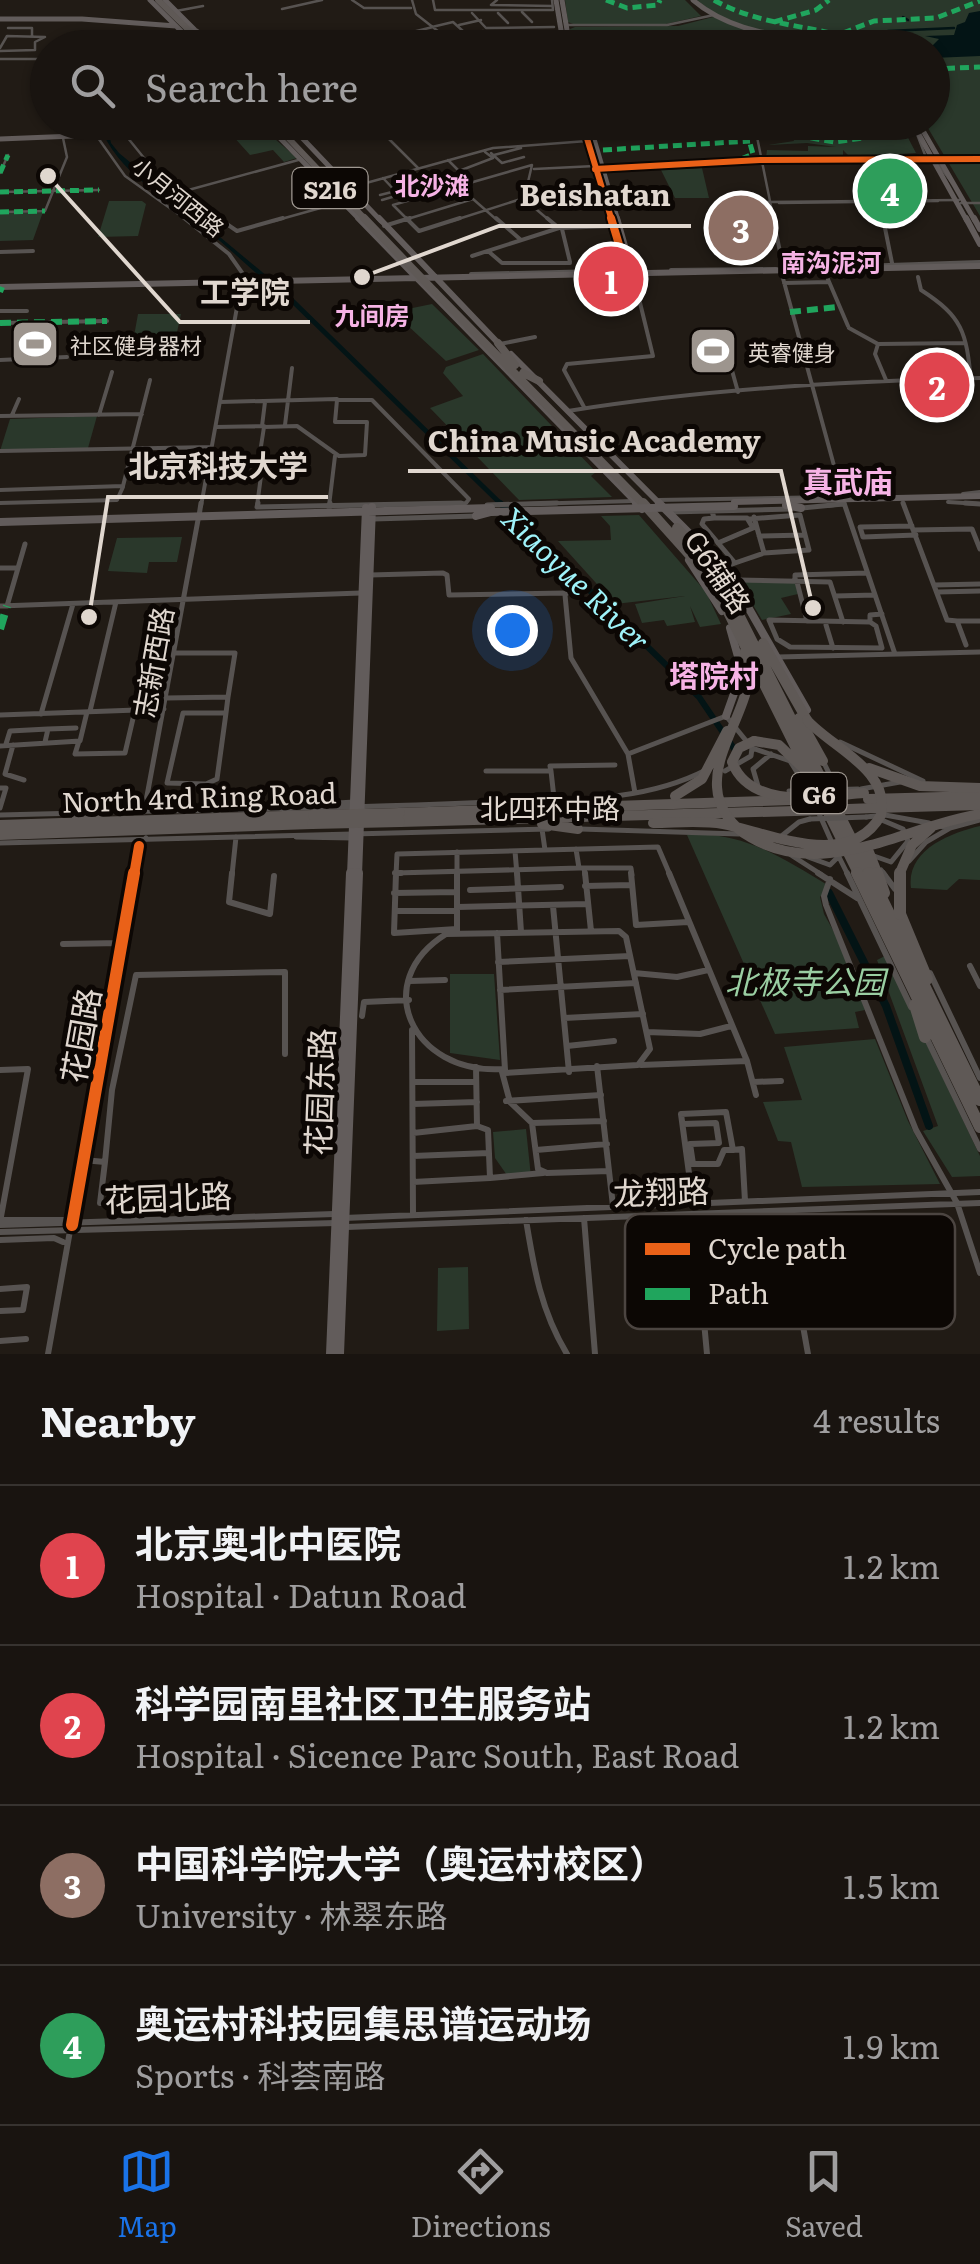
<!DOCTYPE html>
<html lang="en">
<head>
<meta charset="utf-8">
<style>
	:root { --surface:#191410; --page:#26211e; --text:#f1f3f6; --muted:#9f9e9f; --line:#373330; --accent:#1a73e8 }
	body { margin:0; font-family:Literata,"Noto Sans SC",serif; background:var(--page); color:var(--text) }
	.you { position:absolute; left:512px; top:630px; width:35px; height:35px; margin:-25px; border:8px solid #fff; border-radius:50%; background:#1a73e8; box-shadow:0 0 0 15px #1a73e833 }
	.badge { display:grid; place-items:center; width:65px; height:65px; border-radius:50%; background:var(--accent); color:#fff; font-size:32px; font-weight:700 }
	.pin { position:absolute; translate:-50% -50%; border:5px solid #fff; box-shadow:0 2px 10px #0006 }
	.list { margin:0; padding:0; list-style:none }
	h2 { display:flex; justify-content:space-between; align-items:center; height:130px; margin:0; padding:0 40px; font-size:42px }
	h2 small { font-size:32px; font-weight:400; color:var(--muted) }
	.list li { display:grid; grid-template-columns:65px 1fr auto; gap:30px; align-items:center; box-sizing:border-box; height:160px; padding:0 40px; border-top:2px solid var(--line) }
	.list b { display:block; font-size:38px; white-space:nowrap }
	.list p { margin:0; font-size:32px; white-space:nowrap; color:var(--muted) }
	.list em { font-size:32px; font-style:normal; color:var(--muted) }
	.icon { flex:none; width:55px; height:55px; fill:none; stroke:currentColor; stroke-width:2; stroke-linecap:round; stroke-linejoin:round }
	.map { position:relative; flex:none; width:980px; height:1354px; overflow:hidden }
	.search { position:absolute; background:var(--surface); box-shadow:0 2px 8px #0004; left:30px; right:30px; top:30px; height:110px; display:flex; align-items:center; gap:25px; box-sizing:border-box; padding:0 35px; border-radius:55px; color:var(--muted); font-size:38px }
	.sheet { height:770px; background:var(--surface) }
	nav { display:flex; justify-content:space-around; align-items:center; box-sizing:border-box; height:140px; border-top:2px solid var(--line); background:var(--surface); font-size:28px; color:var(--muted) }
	nav a { display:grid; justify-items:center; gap:5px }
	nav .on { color:var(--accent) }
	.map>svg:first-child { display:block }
	.green { fill:#2a382b }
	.water { fill:#031415 }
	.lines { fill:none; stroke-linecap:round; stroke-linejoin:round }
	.stream { stroke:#031415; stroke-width:2.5 }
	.river-far3 { stroke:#031415; stroke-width:4 }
	.river-far2 { stroke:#031415; stroke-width:5 }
	.river-far1 { stroke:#031415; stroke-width:6 }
	.river { stroke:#031415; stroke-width:8 }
	.minor-far3 { stroke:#575351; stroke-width:2.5 }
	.minor-far2 { stroke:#575351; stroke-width:4 }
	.minor-far1 { stroke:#575351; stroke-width:5 }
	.minor { stroke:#575351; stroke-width:6 }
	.major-far3 { stroke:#625c5b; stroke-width:5 }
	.major-far2 { stroke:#625c5b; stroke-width:6 }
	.major-far1 { stroke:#625c5b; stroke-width:8 }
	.major { stroke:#625c5b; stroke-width:10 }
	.highway-far3 { stroke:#5f5956; stroke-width:6 }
	.highway-far2 { stroke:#5f5956; stroke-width:8 }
	.highway-far1 { stroke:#5f5956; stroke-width:10 }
	.highway { stroke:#5f5956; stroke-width:12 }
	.minor-bridge { stroke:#575351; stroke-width:5 }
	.major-bridge { stroke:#625c5b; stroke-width:8 }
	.highway-bridge-far2 { stroke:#5f5956; stroke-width:8 }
	.highway-bridge-far1 { stroke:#5f5956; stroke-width:10 }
	.highway-bridge { stroke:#5f5956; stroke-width:12 }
	.quiet-far2 { stroke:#20a55d; stroke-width:5; stroke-dasharray:9 5; stroke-linecap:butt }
	.quiet-far1 { stroke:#20a55d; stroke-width:6; stroke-dasharray:11 6; stroke-linecap:butt }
	.quiet { stroke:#20a55d; stroke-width:8; stroke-dasharray:15 8; stroke-linecap:butt }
	.cycleway-far3-casing { stroke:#0c0704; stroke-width:10 }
	.cycleway-far2-casing { stroke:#0c0704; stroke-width:12 }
	.cycleway-far1-casing { stroke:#0c0704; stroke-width:16 }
	.cycleway-casing { stroke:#0c0704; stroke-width:19 }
	.cycleway-far3 { stroke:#ea6118; stroke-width:6 }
	.cycleway-far2 { stroke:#ea6118; stroke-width:8 }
	.cycleway-far1 { stroke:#ea6118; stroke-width:10 }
	.cycleway { stroke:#ea6118; stroke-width:12 }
	.labels { text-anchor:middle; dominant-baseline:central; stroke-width:10; stroke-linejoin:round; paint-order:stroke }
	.far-street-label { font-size:22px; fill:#e0d7cf; stroke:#0c0704 }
	.far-poi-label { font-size:22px; fill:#e0d7cf; stroke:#0c0704; text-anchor:start }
	.far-neighbourhood-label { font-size:25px; font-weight:bold; fill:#f6b3e5; stroke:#0c0704 }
	.shield { fill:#0c0704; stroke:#a09992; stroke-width:2.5 }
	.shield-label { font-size:25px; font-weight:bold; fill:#e0d7cf }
	.street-label { font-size:28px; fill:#e0d7cf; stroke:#0c0704 }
	.neighbourhood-label { font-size:30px; font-weight:bold; fill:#f6b3e5; stroke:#0c0704 }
	.water-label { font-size:30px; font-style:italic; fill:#9ef2f9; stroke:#0c0704 }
	.near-park-label { font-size:32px; font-style:italic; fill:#9acea2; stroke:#0c0704 }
	.near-street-label { font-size:32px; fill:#e0d7cf; stroke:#0c0704 }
	.key { fill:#0c0704; stroke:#4c4541; stroke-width:2.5 }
	.key-label { font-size:28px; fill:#e0d7cf }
	.leader { fill:none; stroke:#e0d7cf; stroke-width:4 }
	.callout-dot { fill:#e0d7cf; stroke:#0c0704; stroke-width:4 }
	.callout-label { font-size:30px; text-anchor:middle; font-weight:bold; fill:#e0d7cf; stroke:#0c0704; stroke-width:10; stroke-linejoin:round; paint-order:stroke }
</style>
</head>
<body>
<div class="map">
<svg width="980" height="1354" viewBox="0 0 980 1354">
	<rect width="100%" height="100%" fill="#211b15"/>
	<path class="green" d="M565 0H685L701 16 666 24H573L568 22Z
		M697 0H980V216L925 123 932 122V48H573L570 29 575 27 678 26 717 16Z
		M214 122 261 127 297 158 284 162 273 150 250 155 223 125 127 134Z
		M780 122 901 123 904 128H868L873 132 904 130 916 153 850 157 843 150V157L766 158 767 150 808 151V146L836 147 807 143 768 145 794 141 792 136 783 133Z
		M702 168 709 198H675L661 170Z
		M109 201H142L146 204 138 236 98 237Z
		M43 212 33 240 0 241V213Z
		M432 304 479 350 446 361 393 312Z
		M138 314H181L174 346H144L147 336 143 335 140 346 132 347Z
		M483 354 596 472 591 476 612 497 519 500 430 408 463 396 443 373 446 367Z
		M97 416 88 448 0 451 10 419Z
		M639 515 706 592 721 624 700 627 690 606 695 622 667 626 664 620 642 623 635 604 685 596 615 604 558 541 611 540 610 526 601 516Z
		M182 537 177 562H149L147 573 108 571 117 538Z
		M738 580 795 582 798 594 781 598 791 614 762 620Z
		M980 826V880L959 879 947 890 911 888C906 850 950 833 980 826Z
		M687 835C742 830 784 859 829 886L820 897 824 914 843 948 865 1010 855 1012 859 1028 775 1034Z
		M885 956 980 1156V1176L952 1177 923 1131 938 1126 877 960Z
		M494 974 500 1060 450 1053V974Z
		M875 1039 908 1121 940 1184 802 1187 791 1142 778 1141 763 1102 802 1100 784 1047Z
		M526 1129 531 1177 509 1178 495 1158 493 1132Z
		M468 1267 469 1329 437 1331 438 1268Z"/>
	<path class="water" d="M980 11V56L933 58 932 48 887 47 899 44 933 45 939 39 925 36 954 35 957 25 965 22 969 13Z
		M99 123H107L111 143 119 153 280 287 273 288C251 269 230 249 208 231 168 198 116 174 99 123Z"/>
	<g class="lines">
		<path class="stream" d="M903 17 908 20
			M888 31 954 28"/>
		<path class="river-far3" d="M684 134H692"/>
		<path class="river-far2" d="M273 282 503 506"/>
		<path class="river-far1" d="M500 503 699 697 737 753"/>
		<path class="river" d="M829 893 886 1006 929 1126"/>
		<path class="minor-far3" d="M352 0 364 8H411
			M412 0 416 14 457 46
			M433 0 435 10H553L552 0
			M497 0 491 5 552 6
			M282 9 322 0
			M176 11 203 6
			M522 12 532 22
			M472 13 486 28 554 27
			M498 13 508 23
			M459 25 481 20
			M566 25H667L714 15
			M432 27 453 22 464 32
			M8 28H32V36
			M483 31 484 46
			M0 48 7 36 45 37 35 42V50L0 51
			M112 48 142 46
			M346 48 433 27
			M439 48 567 45
			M0 59H48
			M48 82 37 84 48 106
			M372 122 418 168
			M754 122 774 221
			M196 124 209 122
			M57 128 80 122
			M127 129 169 122
			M915 129 927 160 938 164 952 183
			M123 132 157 174 222 221
			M96 135 125 176 188 221
			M491 153 502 163 524 157
			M494 155 521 148
			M448 160 459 171 493 158 485 152
			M863 162 884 221
			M599 168 760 160 980 159
			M534 169 595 166
			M0 173 8 155
			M348 188 493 148 587 141
			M0 192 99 190
			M181 192 302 159
			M380 195 396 191
			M382 200 399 195 383 178
			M767 202 959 200
			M779 203 938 201
			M961 203H980
			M709 210 769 209
			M0 212 45 211 67 157 63 138
			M274 221 342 202
			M401 221 473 199 498 221
			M409 221 393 205 532 165 524 199 550 221
			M452 221 524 198"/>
		<path class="minor-far2" d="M184 218 229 254 243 274 201 506
			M218 218 237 231 283 218
			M406 218 419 231 460 218
			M496 218 521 240
			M547 218 559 228
			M773 218 784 271
			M883 218 892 263
			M384 226 410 218
			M562 229 570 262
			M488 251 502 263H570
			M0 252 33 251
			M472 256 559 228 613 226
			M829 267 980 262
			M671 270 776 269
			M824 270 848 326
			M781 271 845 506
			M471 274 599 271
			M918 277 921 290C963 317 966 332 971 380
			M784 283 829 282
			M0 311H27
			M0 323 107 321
			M849 328 878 344 875 354 886 380
			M721 331 738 392
			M500 344 535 337
			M878 344 965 343
			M0 360 67 357
			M220 402 337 399
			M584 407 564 370 567 364 653 356 633 274
			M568 411C705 389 842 381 980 378
			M12 415 19 399
			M99 415 112 372
			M0 416 142 414
			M285 425 292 368
			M262 426 265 402
			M216 427 264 426
			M0 451 212 447
			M0 490 123 486 150 380
			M963 494 980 492
			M657 500 834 497
			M948 502 980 504
			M0 503 117 500 123 487
			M487 505 634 501
			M257 506 261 476 257 472 264 427 297 426 339 456 365 455 367 422H335L337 400H372L469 499 466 503 331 506
			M329 506 335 456
			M827 506 843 504"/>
		<path class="minor-far1" d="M258 503 257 507 461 503
			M844 503 895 654
			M903 503 947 620 957 621 966 645
			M965 503 980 504
			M487 505 557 503
			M802 508 843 504
			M329 510 330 503
			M712 511 714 518H747L753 528 718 543
			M669 512 791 509
			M199 516 201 503
			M714 518 704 519 702 524 735 563 722 568
			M373 519 477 516
			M749 519 800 515 809 550 764 553
			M912 526 860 527 863 537 916 535
			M913 530 972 529 980 549
			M759 536 805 535
			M735 563 764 553 754 517
			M0 568H17
			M370 575 443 573 447 575 449 595 565 593
			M738 580 830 582 843 622
			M795 581V575L867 573
			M797 582 807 621
			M934 585 980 584
			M573 587 565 595 571 658 628 754 635 793
			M938 592 980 591
			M835 596 875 595
			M0 606 361 593
			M7 606 25 544
			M769 620 870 622 876 626 882 648 790 647 777 639Z
			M957 621H980
			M870 622V615L882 614
			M826 625 833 648
			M778 657 980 652
			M166 698 228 697 235 653H175
			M90 711 116 602
			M183 713H226L217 779 206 784 167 783Z
			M226 713 228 697
			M41 714 73 604
			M0 715 164 709
			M79 741 75 754 125 753 135 710
			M45 742 48 729 76 728
			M840 742 923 781
			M6 744 10 731 48 729
			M13 745 5 774 24 780
			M0 746 80 741 87 712
			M628 754 726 716 752 748 790 761 808 790
			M823 761 846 808
			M486 771H551L550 766 615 765
			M551 771 554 798
			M725 771 751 756 752 748
			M758 786 753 769 771 754
			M0 788H6L0 808
			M861 789 900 782
			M301 805 355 802
			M817 809 833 845
			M102 812C231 810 361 808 490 802 563 799 640 804 706 770
			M144 812 198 520
			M0 815 81 813
			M866 817 885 815 929 823
			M939 826 950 828 980 820
			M542 829 545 850 658 847 670 875
			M580 829 739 834
			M296 837 353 838
			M779 838 799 822 810 819
			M0 843 549 829
			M576 849 579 868H584L585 875
			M515 851 517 875
			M457 852V875
			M791 855 822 875
			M838 855 848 875
			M874 856 891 862 908 841 903 829 877 818
			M808 857 830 865 839 856
			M909 861 926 842 950 828
			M584 868H631L632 875
			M881 870 885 875
			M395 873 579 868
			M134 875 139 846 146 838
			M232 875 236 837
			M396 875 397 854 545 850"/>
		<path class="minor" d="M232 873 229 902 270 914 274 876
			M395 873H401
			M396 873 394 933 457 929
			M457 873V931
			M517 873 521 932
			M585 873 591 931
			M631 873 636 925 688 922
			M818 873 857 898
			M847 873 911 1007
			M883 873 895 889
			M830 879 824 896 826 905 916 1130 957 1203 980 1273
			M585 886 632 885
			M470 890 561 887
			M394 893 456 892
			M553 906 569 1072
			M457 907 588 904
			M396 911H457
			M619 931 626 937 650 1049 638 1065 505 1073 502 1069C412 1074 369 982 446 934Z
			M497 933 505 1070
			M63 944 121 943
			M498 962 630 956
			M970 966 980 986
			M634 973 677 977 708 970
			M930 973 980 1078
			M410 981 445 980
			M500 990 636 983
			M362 1016 364 1002 409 1000
			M564 1018 643 1014
			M412 1030 413 1214
			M647 1032 700 1034 731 1026
			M927 1039 980 1149
			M567 1046 614 1041
			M747 1061 756 1095
			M641 1065 747 1061 669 873
			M476 1067 477 1126 488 1130 490 1178 543 1173
			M0 1070 28 1069 0 1222
			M502 1072 510 1102 532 1123 538 1169 547 1173 609 1171 597 1066
			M413 1082H476
			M753 1082 781 1081
			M506 1101 601 1095
			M413 1104 477 1102
			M532 1123 604 1121
			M683 1124 716 1123 719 1143 690 1144 693 1164H718L724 1150H733
			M413 1133 477 1126
			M536 1150 607 1144
			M413 1156 489 1153
			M83 1160 105 1162 112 1090 136 975 285 972V1054
			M105 1162 100 1203H129
			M609 1171 613 1206
			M413 1182 490 1178
			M693 1203 681 1114 726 1112 733 1150 742 1149 745 1201
			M745 1212 763 1327 803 1326 808 1354
			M694 1214 707 1354
			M344 1218 980 1192
			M584 1218 595 1354
			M0 1220H67
			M526 1220C534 1269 541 1311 567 1354
			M0 1225 334 1214
			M347 1227 980 1203
			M0 1232 336 1223
			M0 1240 54 1238 63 1242
			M0 1289 27 1287 23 1310 0 1311
			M0 1341 26 1339
			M48 1354 134 873"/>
		<path class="major-far3" d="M150 0 182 32 187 48
			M165 0 195 30 222 48
			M556 0 564 48
			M562 0 570 48
			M693 0C735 36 790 35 841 48
			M0 19H82L176 26
			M237 122 271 129 361 221
			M287 122 381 221
			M582 122 613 221
			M589 122 618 221
			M912 122 967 221
			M918 122 975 221
			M0 139 99 135 200 122"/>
		<path class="major-far2" d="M358 218 639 506
			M379 218 500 345
			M612 218 629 274
			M617 218 629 260
			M966 218 980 244
			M974 218 980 229
			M0 287 979 266
			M511 354 662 506
			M734 502 980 496"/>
		<path class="major-far1" d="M636 503 642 509
			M659 503 711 555 748 607 807 710
			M786 505 801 508
			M476 516 491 512
			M0 522 491 508
			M689 560 722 611
			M726 716 742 671 730 628
			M351 875 366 508
			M358 875 372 507"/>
		<path class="major" d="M331 1354 351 873
			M339 1354 358 873"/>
		<path class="highway-far3" d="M158 0 207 48
			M273 122 367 221"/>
		<path class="highway-far2" d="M364 218 408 264
			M435 292 645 506
			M498 343 515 365
			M523 373 539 381"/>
		<path class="highway-far1" d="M643 503 712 580 859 875
			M677 528 719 575 870 875
			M763 643 807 720
			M745 651 748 684
			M799 718 823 761
			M754 741 779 745 803 768
			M868 799 980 796
			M876 808 980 805
			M400 813 791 800
			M77 818 100 812
			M400 822 795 811
			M542 824 578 829
			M0 825 313 815
			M0 835 312 824
			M869 852 878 875"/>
		<path class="highway" d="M857 873 980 1127
			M869 873 980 1100
			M877 873 884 893
			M900 914 927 979
			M915 1005 925 1037"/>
		<path class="minor-bridge" d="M789 791 858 789
			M810 819 866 817"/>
		<path class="major-bridge" d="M491 512 734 506"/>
		<path class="highway-bridge-far2" d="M408 264 435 292"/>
		<path class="highway-bridge-far1" d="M748 684C741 718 715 752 717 787 718 808 732 827 750 837 824 881 903 827 980 814
			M754 741 739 748 732 762C751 811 822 796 864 793
			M869 768 920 786 980 788
			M675 796 702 779 727 731
			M795 811 875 808
			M313 815 400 813
			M653 823C676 823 700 820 723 824 769 833 850 871 881 815 891 770 832 748 807 720
			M312 824 400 822
			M899 875 912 845 931 828"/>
		<path class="highway-bridge" d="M900 873V914"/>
		<path class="quiet-far2" d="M606 0 627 8 658 5 660 0
			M714 0C764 29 825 24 877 48
			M774 22 816 10 829 0
			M843 33 874 21 936 18 980 1
			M628 44 674 48
			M728 48 750 36
			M932 69 980 67
			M787 127 877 126
			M597 128 729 127
			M783 133 834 142 906 132
			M603 150 750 141
			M741 159 753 154 747 133
			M0 173 8 155
			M0 192 99 190
			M0 212 45 211"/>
		<path class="quiet-far1" d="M0 292 2 287
			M790 312 838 307
			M0 323 107 321"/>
		<path class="quiet" d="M0 629 7 606"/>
		<g class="cycleway-far3-casing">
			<path id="cycleway-far3" d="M582 122 612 221
				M595 169 760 160 980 159"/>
		</g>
		<g class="cycleway-far2-casing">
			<path id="cycleway-far2" d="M611 218 627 271"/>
		</g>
		<g class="cycleway-far1-casing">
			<path id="cycleway-far1" d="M134 875 139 846"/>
		</g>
		<g class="cycleway-casing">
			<path id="cycleway" d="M72 1225 134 873"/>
		</g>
		<use href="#cycleway-far3" class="cycleway-far3"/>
		<use href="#cycleway-far2" class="cycleway-far2"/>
		<use href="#cycleway-far1" class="cycleway-far1"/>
		<use href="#cycleway" class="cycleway"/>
	</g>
	<defs>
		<g id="stadium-square" transform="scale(2.5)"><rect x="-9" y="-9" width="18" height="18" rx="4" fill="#9d958e" stroke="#0c0704"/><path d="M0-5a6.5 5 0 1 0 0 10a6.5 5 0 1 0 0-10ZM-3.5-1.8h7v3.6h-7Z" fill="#fff"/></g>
	</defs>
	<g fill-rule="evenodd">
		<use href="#stadium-square" x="35" y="344"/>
		<use href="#stadium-square" x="713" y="351"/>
	</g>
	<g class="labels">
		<g class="far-street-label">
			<text transform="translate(179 196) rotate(39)">小月河西路</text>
		</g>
		<g class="far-poi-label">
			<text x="70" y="344">社区健身器材</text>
			<text x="748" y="351">英睿健身</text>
		</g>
		<g class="far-neighbourhood-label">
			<text x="432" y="184">北沙滩</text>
			<text x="831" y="261">南沟泥河</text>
			<text x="372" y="314">九间房</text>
		</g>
		<g class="shield">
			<rect x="292.5" y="168" width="75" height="40" rx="8"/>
			<rect x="791.5" y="773" width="55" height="40" rx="8"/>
		</g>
		<g class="shield-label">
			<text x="330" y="188">S216</text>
			<text x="819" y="793">G6</text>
		</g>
		<g class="street-label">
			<text transform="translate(719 571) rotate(56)">G6辅路</text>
			<text transform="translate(152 662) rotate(-80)">志新西路</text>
			<text transform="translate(199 796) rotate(-2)">North 4rd Ring Road</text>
			<text x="550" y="807">北四环中路</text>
		</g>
		<g class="neighbourhood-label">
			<text x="848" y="480">真武庙</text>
			<text x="714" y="674">塔院村</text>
		</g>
		<g class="water-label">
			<text transform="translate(577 578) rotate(44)">Xiaoyue River</text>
		</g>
		<g class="near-park-label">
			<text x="805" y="980">北极寺公园</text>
		</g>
		<g class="near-street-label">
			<text transform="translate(79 1035) rotate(-80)">花园路</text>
			<text transform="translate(318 1092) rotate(-88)">花园东路</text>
			<text transform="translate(661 1190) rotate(-2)">龙翔路</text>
			<text transform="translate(168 1196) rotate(-2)">花园北路</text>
		</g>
	</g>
	<rect x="625" y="1214" width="330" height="115" rx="15" class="key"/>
	<rect x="645" y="1243" width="45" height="12" fill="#ea6118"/>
	<rect x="645" y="1288" width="45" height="12" fill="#20a55d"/>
	<g class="key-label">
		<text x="708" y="1259">Cycle path</text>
		<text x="708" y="1304">Path</text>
	</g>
	<path class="leader" d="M362 277L499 226H691M48 176L180 322H310M813 608L781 471H408M89 617L108 497H328"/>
	<g class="callout-dot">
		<circle cx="362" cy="277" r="10"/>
		<circle cx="48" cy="176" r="10"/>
		<circle cx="813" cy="608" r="10"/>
		<circle cx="89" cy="617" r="10"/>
	</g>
	<g class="callout-label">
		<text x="595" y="206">Beishatan</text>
		<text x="245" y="303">工学院</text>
		<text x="594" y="452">China Music Academy</text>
		<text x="218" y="477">北京科技大学</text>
	</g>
</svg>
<div class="you"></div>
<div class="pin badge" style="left:611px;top:279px;background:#e0444e">1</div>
<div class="pin badge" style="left:937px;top:385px;background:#e0444e">2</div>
<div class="pin badge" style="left:741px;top:228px;background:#8d6e63">3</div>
<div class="pin badge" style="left:890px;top:191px;background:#2e9e5b">4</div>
<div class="search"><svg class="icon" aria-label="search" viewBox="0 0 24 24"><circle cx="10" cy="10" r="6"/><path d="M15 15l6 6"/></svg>Search here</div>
</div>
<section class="sheet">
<h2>Nearby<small>4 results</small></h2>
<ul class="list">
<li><span class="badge" style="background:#e0444e">1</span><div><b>北京奥北中医院</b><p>Hospital · Datun Road</p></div><em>1.2 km</em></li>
<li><span class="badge" style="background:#e0444e">2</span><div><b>科学园南里社区卫生服务站</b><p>Hospital · Sicence Parc South, East Road</p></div><em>1.2 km</em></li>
<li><span class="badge" style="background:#8d6e63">3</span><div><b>中国科学院大学（奥运村校区）</b><p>University · 林翠东路</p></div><em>1.5 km</em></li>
<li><span class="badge" style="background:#2e9e5b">4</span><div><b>奥运村科技园集思谱运动场</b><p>Sports · 科荟南路</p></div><em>1.9 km</em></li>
</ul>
</section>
<nav>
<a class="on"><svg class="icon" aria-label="map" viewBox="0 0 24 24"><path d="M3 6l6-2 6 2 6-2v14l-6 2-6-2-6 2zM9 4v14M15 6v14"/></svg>Map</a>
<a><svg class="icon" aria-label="directions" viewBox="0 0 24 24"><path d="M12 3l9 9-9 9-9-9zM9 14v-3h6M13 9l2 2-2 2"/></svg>Directions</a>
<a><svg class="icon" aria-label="saved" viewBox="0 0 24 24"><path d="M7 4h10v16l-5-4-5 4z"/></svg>Saved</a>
</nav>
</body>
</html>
